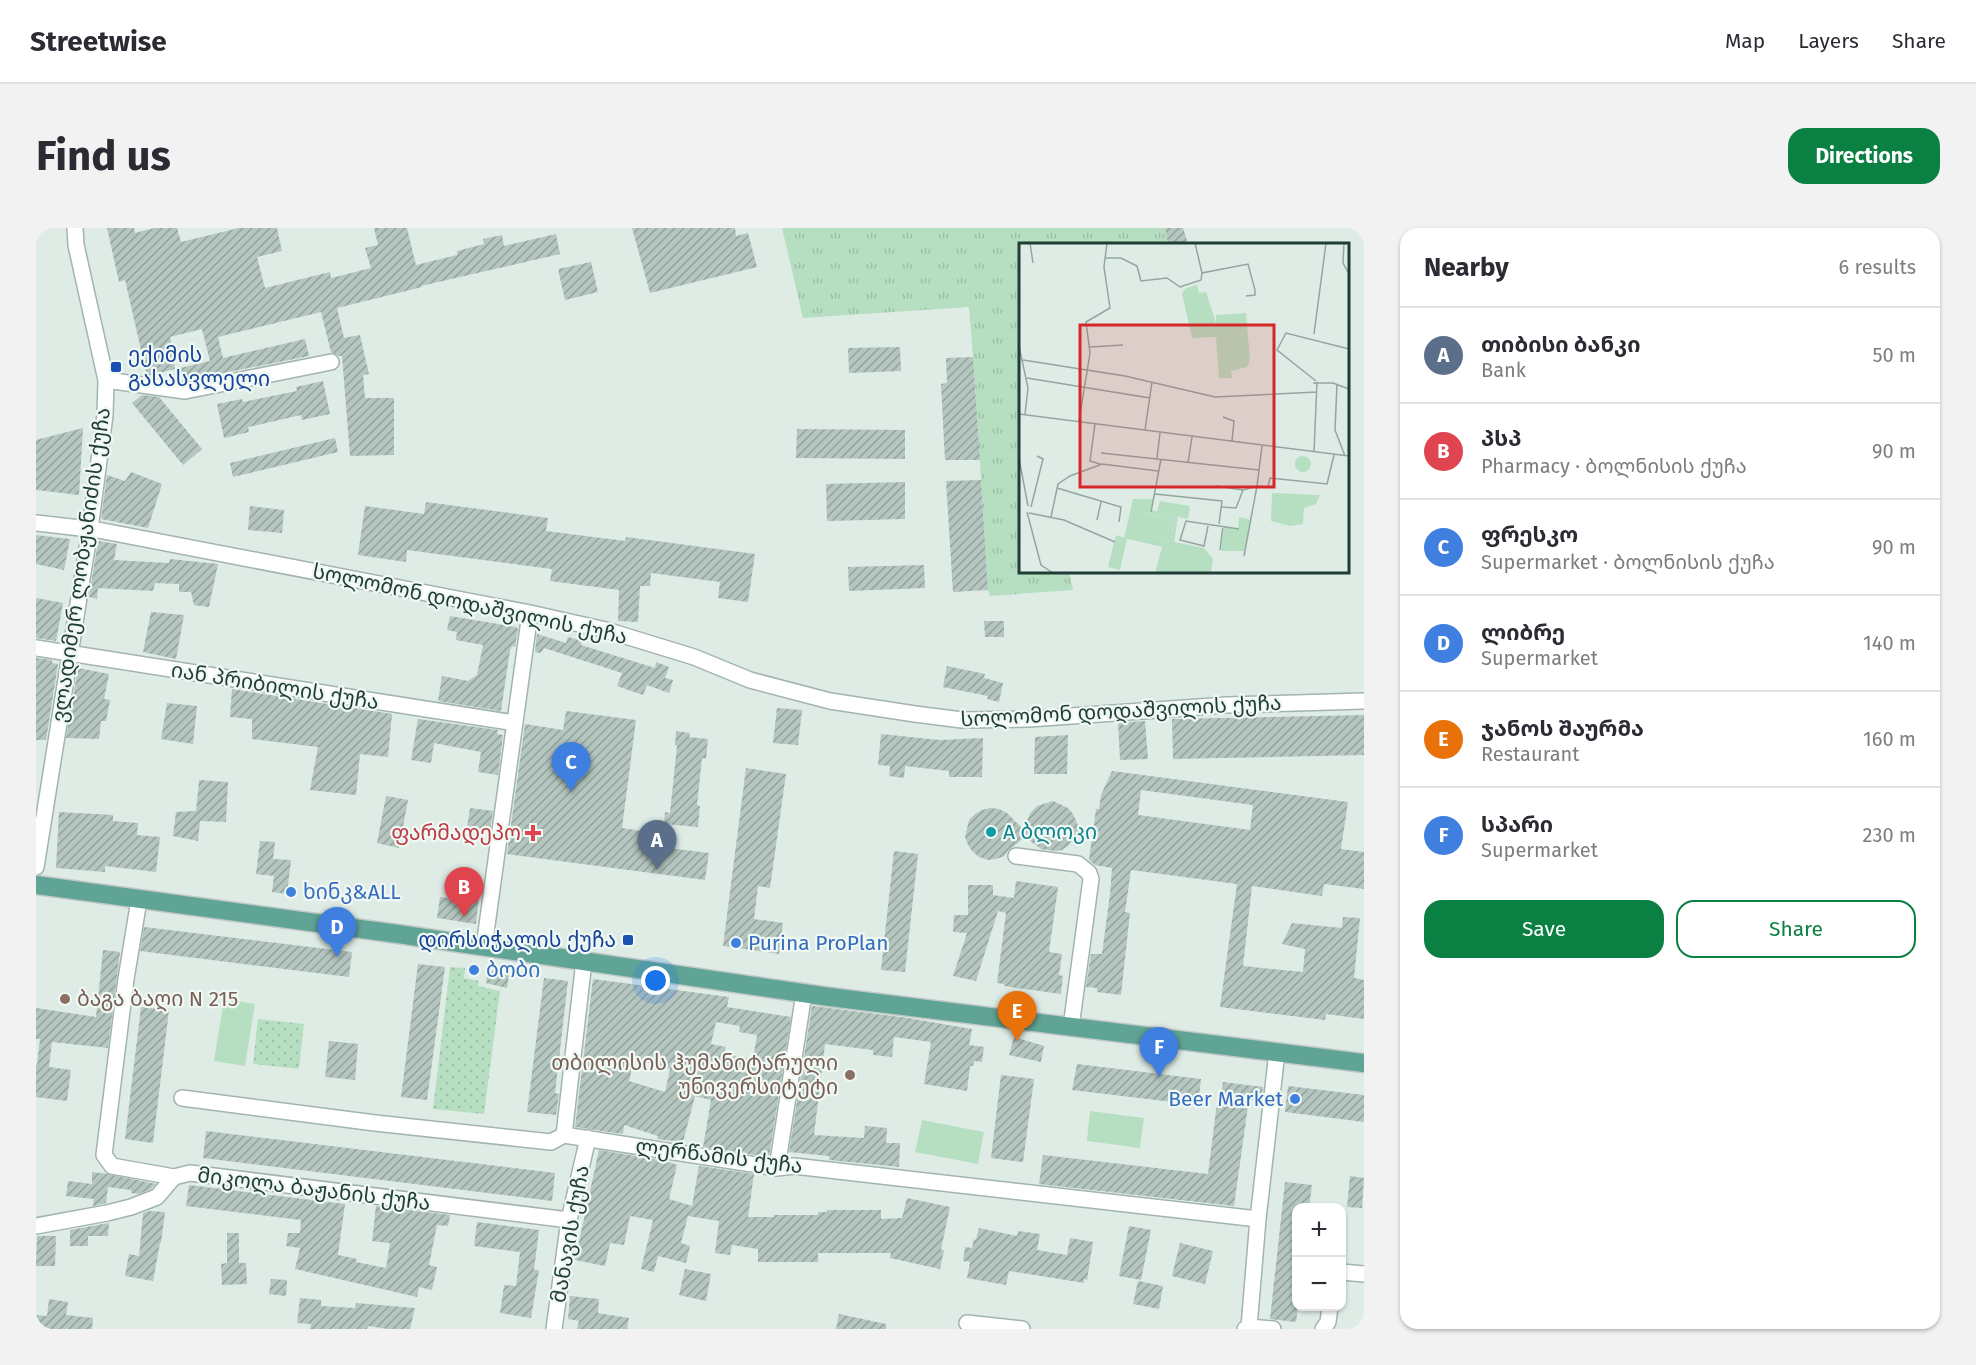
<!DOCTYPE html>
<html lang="en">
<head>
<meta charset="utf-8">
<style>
	:root { --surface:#fff; --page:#f2f2f3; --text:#2b2b33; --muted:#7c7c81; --line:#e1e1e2; --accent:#0b8043 }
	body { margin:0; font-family:"Fira Sans","Noto Sans Georgian",sans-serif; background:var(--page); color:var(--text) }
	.controls { position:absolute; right:18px; bottom:18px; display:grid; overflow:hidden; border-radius:12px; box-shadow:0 2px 4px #0004 }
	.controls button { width:54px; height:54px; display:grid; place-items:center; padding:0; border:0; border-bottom:2px solid var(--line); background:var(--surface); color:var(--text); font:30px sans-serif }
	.you { position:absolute; left:620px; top:753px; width:21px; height:21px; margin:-15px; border:4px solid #fff; border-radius:50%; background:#1a73e8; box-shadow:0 0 0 9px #1a73e833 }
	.badge { display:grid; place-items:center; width:39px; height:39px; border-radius:50%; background:var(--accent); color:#fff; font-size:20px; font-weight:700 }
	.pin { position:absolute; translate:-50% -50px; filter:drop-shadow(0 2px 3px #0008) }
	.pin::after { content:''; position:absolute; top:32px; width:21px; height:18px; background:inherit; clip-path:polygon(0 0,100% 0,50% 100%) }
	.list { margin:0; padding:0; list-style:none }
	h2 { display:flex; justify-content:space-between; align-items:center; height:78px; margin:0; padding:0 24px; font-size:26px }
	h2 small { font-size:20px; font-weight:400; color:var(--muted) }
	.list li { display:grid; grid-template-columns:39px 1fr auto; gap:18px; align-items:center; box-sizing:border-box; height:96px; padding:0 24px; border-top:2px solid var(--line) }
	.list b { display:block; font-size:22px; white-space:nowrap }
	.list p { margin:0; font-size:20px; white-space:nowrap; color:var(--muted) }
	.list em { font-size:20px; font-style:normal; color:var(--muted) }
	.actions { display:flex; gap:12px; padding:18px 24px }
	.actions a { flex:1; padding:14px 0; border:2px solid var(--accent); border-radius:18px; text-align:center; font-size:21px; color:var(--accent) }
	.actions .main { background:var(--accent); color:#fff }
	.map { position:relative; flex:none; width:1328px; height:1101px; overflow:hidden; border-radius:18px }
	header { display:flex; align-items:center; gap:36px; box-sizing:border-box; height:84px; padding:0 30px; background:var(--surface); border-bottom:2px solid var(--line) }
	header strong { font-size:28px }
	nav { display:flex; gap:33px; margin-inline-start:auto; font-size:21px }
	.intro { display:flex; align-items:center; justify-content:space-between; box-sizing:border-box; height:144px; padding:0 36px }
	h1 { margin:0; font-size:42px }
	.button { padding:15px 27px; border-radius:18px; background:var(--accent); color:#fff; font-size:21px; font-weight:700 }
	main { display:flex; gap:36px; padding:0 36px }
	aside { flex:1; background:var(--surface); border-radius:18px; box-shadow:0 2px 4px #0004 }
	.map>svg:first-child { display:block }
	.grass { fill:url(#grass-tufts) }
	.park { fill:url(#park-dots) }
	.pitch { fill:#b6dfc2 }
	.building { fill:url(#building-hatch); fill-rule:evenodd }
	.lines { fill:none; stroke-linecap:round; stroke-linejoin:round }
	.minor-casing { stroke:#a2b4ae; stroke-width:18 }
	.major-casing { stroke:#c0c9c7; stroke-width:21 }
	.minor { stroke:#fff; stroke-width:15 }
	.major { stroke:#60a495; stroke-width:18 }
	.transit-dot { fill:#1a4fb4; stroke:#f0f8f4; stroke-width:2 }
	.culture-dot { fill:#0f9aa8; stroke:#f0f8f4; stroke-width:2 }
	.health-dot { fill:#e0444e; stroke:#f0f8f4; stroke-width:2 }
	.shop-dot { fill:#3f7fe0; stroke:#f0f8f4; stroke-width:2 }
	.education-dot { fill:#8d6e63; stroke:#f0f8f4; stroke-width:2 }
	.labels { text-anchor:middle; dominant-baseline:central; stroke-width:4.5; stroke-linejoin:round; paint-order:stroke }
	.transit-label { font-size:21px; fill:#164399; stroke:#f0f8f4; text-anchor:start }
	.street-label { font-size:21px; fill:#1f3d36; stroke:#f0f8f4 }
	.culture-label { font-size:21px; fill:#0d838f; stroke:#f0f8f4; text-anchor:start }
	.health-label { font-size:21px; fill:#be3a42; stroke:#f0f8f4; text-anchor:end }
	.shop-label { font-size:21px; fill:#366cbe; stroke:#f0f8f4; text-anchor:start }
	.education-label { font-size:21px; fill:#785e54; stroke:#f0f8f4; text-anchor:start }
	.inset-road { fill:none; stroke:#92a6a0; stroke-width:1.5 }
	.view { fill:#d62828; fill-opacity:0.15; stroke:#d62828; stroke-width:3 }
	.inset-edge { fill:none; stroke:#1f3d36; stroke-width:3 }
</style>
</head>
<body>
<header>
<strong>Streetwise</strong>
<nav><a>Map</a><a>Layers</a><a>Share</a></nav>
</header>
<div class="intro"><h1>Find us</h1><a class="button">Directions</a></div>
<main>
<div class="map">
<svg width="1328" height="1101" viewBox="0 0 1328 1101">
	<defs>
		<pattern id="grass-tufts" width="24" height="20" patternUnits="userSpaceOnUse" patternTransform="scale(1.5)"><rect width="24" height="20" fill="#b6dfc2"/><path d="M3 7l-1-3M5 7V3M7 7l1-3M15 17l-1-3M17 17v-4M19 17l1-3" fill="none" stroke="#9cc0a7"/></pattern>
		<pattern id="park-dots" width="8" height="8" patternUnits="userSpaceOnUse" patternTransform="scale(1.5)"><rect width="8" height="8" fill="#b6dfc2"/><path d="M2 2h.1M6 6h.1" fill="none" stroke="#9cc0a7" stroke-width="1.8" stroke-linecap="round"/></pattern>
		<pattern id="building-hatch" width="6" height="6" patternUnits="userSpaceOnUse" patternTransform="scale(1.5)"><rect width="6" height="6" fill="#b4c6bf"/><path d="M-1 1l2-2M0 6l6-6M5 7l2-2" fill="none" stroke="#92a29c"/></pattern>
	</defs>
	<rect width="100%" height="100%" fill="#dfece6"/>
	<path class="grass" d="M746 0H1129L1132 16H984V344H1033L1037 362 954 368 952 362 939 154 933 79 767 90Z"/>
	<path class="park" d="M414 739 429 740 428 750 443 753 442 758 464 763 448 886 397 881Z
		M222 791 268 796 263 841 217 836Z"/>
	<path class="pitch" d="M188 771 219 776 209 838 178 833Z
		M1054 883 1108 890 1104 920 1051 913Z
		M886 892 948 904 942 936 879 924Z"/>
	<path class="building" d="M71 0H98L99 5 119 0H141L145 14 203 0H241L246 23 221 29 229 60 294 44 295 50 335 40 329 20 342 17 338 0H371L380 37 421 27V23L448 16 447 11 466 7 468 18 520 6 524 26 385 58 386 59 301 80 308 110 324 107 333 146 327 147 329 170H358V227L314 228 306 128H303L295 124 285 84 182 109 187 130 269 111 273 128 147 153 144 140 174 133 166 101 134 109 136 117 134 118 139 141 111 148 89 52 83 54Z
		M596 0H699L700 8 712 5 721 39 614 65Z
		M1129 0H1147L1152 16H1132Z
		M555 34 562 64 529 72 522 41Z
		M864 119 865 143 813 145 812 120Z
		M937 129 944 232H909L905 156 911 155 910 130Z
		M287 153 294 186 266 192 265 187 212 199 213 204 188 210 181 176 206 171 207 174 261 163 260 159Z
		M106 167 123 169 166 221 147 237 96 175Z
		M47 200 43 267 0 262V212Z
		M761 201 869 202V231L760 230Z
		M299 210 302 224 197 249 194 235Z
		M95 244 126 256 112 300 65 291 71 247 89 253Z
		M945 252 952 362 917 364 910 253Z
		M869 254V291L791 293 790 256Z
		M390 274 512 290 510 303 589 313 590 309 719 326 712 374 682 370 684 354 615 345 614 358H604L602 394 582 393 583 362 514 353 516 341 371 322 370 334 322 327 329 278 388 286Z
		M214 278 248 282 246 305 212 302Z
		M0 307 34 311 28 342 0 336Z
		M62 313 81 316 78 332 133 335 134 331 182 336 173 379 158 377 155 364H143V356L119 355 117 363 62 360 61 371 53 369Z
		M888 337 889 360 813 363 812 339Z
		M0 370 27 375 20 413 0 410Z
		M115 384 148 387 140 431 107 424Z
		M414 388 480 399 482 401 479 419 476 418 474 422 465 483 402 473 406 448 432 453 441 447 447 417 420 412 421 404 411 402Z
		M948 393H968V409H949Z
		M501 406 530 415 532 409 546 413 545 417 619 440 620 434 633 439 629 450 637 452 633 465 611 457 607 467 581 458 586 445 508 420 505 425 499 424Z
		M0 430 16 432V435L22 436 10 512H0Z
		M911 438 949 446 948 450 967 455 963 474 951 471 952 468 907 459Z
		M42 440 73 446 68 471 74 472 70 493H65L63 511 30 510Z
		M196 461 356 486 352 529 324 526 320 567 274 562 282 519 216 511V491L194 489Z
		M131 475 161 478 157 516 125 511Z
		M741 480 766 482 762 517 737 515Z
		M530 483 600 492 586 600 619 605 617 618 673 625 669 652 471 626 489 496 527 502Z
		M1328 487V527L1137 531 1136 491Z
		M382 491 462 502 461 506 467 507 462 547 442 544 445 524 398 515 395 535 375 532Z
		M1109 493 1112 531 1084 532 1082 495Z
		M640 503 654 505 653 509 672 511 670 531 666 530 661 577 664 578 662 599 628 596 629 584 634 585 641 518 639 517Z
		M845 506 904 512 947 510 946 549H913V543L869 538 868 550 853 548 854 538 842 537Z
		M1032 507 1031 546H998L999 509Z
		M710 540 750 546 734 660 722 658 718 691 747 695 743 726 687 718Z
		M1076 543 1312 574 1305 621 1328 624V661L1288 656 1286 668 1216 658 1207 738 1267 744 1269 721 1246 716 1256 695 1306 700 1307 689 1324 690 1318 750 1328 752V791L1290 786 1289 792 1184 779 1201 656 1095 642 1089 684 1094 685 1085 767 1061 764V760L1050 759 1055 726H1066L1074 666 1076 640 1059 637 1053 632 1060 581H1063L1065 567ZM1105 562 1217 577 1214 602 1102 587Z
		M163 552 192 554 190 594 164 593 162 613 137 608 140 584 160 583Z
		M350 568 372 572 363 620 341 615Z
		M1017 573 1032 580 1037 586 1044 602 1033 617 1026 622 1020 623 1005 621 989 609 973 622 968 628 960 631 952 632 943 629 937 624 932 617 929 609 933 592 939 586 946 582 954 580 963 581 971 585 987 601 995 584 1001 578Z
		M434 580 457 583 454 603 431 600Z
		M23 584 77 587V593L102 595 101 607 124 609 120 644 69 638V644L20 640Z
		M224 613 239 614 237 631 255 632 251 666 236 664 238 648 220 646Z
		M858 623 882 626 869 744 845 742Z
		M421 646 445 649 440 696 401 690 404 669 418 671Z
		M980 653 1022 659 1013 724 1026 726 1023 747 1027 748 1025 766 968 758V756L961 755 970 685 962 683 940 753 917 748 931 705 917 704 918 687H932V657H957V667L978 670Z
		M108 699 316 724 313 749 104 723Z
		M67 722 84 724 72 820 16 814 13 839 35 842 31 873 0 869V837H1L4 811H0V780L60 789Z
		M382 736 409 739 391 872 365 869Z
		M452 742 473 746 471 760 450 755Z
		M508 750 532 753 519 865 523 866 520 887 491 884Z
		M557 751 693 769 691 779 755 789 733 929 667 919 675 872 659 868 647 914 621 911 622 908 588 897 587 906 539 899ZM680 794 704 798 703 804 721 807 717 831 688 826 690 819 675 816ZM598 831 634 841 629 864 593 853Z
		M776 778 872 790 936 801 933 817 948 819 946 834 938 833 937 838H934L931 863 888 856 895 814 858 809 856 829 837 827V822L789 816 778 907 828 910 829 898 851 900 850 915H864L863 939 793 932V928L753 924Z
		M105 779 133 782 117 915 89 911Z
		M978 809 1008 818 1005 834 973 827Z
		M293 813 322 816 319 852 289 849Z
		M1041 836 1165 851 1162 877 1036 862Z
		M965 847 998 851 987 934 955 930Z
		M1187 854 1227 859 1225 873 1213 871 1198 978 1003 956 1007 927 1172 946 1181 875H1184Z
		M1252 858 1328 867V894L1249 884Z
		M170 903 519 945 516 973 167 930Z
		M563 922 630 933 641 937 633 971 656 978 663 938 718 946 712 989H738V987H782V984H791V982H845V991L866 990 871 970 914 979 905 1022H908L904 1041 854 1030 855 1025H782V1034H722V1021L696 1017 694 1027 679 1025 683 993 652 988 645 1015 654 1018 650 1035 622 1028 618 1044 605 1041 617 992 594 988 588 1017 574 1015 569 1038 539 1032Z
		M56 944 72 946 120 956 115 961 103 966 95 965V962L72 959 70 975 57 978 58 971 30 968 32 953 56 956Z
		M1314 948 1328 950 1326 980 1311 979Z
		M1249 954 1276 957 1273 980H1260V1078H1262L1260 1094 1234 1091Z
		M153 957 309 976 302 1027 321 1031 320 1034 350 1040 354 1015 336 1013 340 978 414 987 412 998 401 997 393 1037 401 1039 396 1062 383 1059 381 1069 259 1041 264 1020 250 1018 252 1005H264L265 992 150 978Z
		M113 983 129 984 125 1015H124L117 1053 89 1048 93 1026 103 1028 107 985Z
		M441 994 503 1002 498 1042H503L495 1090 464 1085 468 1057 480 1058 484 1024 438 1018Z
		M73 995 72 1008H52V1018H34V1002Z
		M1093 998 1115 1002 1105 1052 1083 1048Z
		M943 1000 981 1008 982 1003 1004 1006 1001 1022 1031 1027 1034 1010 1057 1014 1051 1052 1048 1051V1055L973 1043 970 1057 931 1050 934 1034 927 1033 929 1019 936 1020 938 1011 940 1012Z
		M191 1005H203V1035H210L211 1056 186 1057 185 1036 191 1035Z
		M1 1008H20L19 1038H0Z
		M1144 1015 1177 1023 1169 1056 1136 1048Z
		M649 1041 675 1046 670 1073 643 1067Z
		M235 1051 251 1052 250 1068 233 1066Z
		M1102 1053 1127 1058 1123 1081 1097 1076Z
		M534 1068 563 1071 562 1085 593 1090 591 1101H541L543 1093 532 1091Z
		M264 1070 285 1072V1078L319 1080 320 1075 379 1080 374 1101H352L332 1098 331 1101H274L275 1096 261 1095Z
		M13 1071 32 1074 30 1087 57 1090 56 1101H0V1087L11 1088Z
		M803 1086 850 1096V1101H800Z"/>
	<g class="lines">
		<g class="minor-casing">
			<path id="minor" d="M70 152 149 163 295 134
				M0 295 62 302 494 385 570 402 658 429 714 452 794 473 879 486 926 492 993 491 1191 477 1328 473
				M0 420 479 495
				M980 628 1042 636 1053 645 1055 651 1035 799
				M0 639 54 301 69 187 70 152 40 17 39 0
				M103 672 90 751 68 927 76 938 138 949
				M448 719 494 385
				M146 870 339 895 515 914 528 907 741 940 758 938 1222 991
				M528 907 548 733
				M741 940 768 765
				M0 998 71 985 95 979 121 969 138 949 154 945 533 992
				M1306 1044 1328 1046
				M931 1095 986 1101
				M518 1101 533 992 552 910
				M1209 1101 1213 1099 1222 991 1241 824
				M1212 1101 1213 1099 1237 1101
				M1287 1101 1292 1094 1294 1078"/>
		</g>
		<g class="major-casing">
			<path id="major" d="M0 657 362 706 794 769 1328 835"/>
		</g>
		<use href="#minor" class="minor"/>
		<use href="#major" class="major"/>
	</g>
	<g class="transit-dot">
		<rect x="74" y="133" width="12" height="12" rx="3"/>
		<rect x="586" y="706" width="12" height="12" rx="3"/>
	</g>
	<circle class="culture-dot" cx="955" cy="604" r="6"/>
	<path class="health-dot" d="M494 596h6v6h6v6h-6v6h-6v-6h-6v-6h6z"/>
	<g class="shop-dot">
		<circle cx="255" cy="664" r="6"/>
		<circle cx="700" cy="715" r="6"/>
		<circle cx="438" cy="742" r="6"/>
		<circle cx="1259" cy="871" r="6"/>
	</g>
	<g class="education-dot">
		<circle cx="29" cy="771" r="6"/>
		<circle cx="814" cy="847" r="6"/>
	</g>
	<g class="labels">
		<g class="transit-label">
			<text x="92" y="127">ექიმის<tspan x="92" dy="24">გასასვლელი</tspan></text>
			<text x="580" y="712" text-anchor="end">დირსიჭალის ქუჩა</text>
		</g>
		<g class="street-label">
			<text transform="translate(45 337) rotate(-82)">ვლადიმერ ლობჟანიძის ქუჩა</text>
			<text transform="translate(434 376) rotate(12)">სოლომონ დოდაშვილის ქუჩა</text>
			<text transform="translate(239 458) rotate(9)">იან პრიბილის ქუჩა</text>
			<text transform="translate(1085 483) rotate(-3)">სოლომონ დოდაშვილის ქუჩა</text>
			<text transform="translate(683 928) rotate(7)">ლერწამის ქუჩა</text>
			<text transform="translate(278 961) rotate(7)">მიკოლა ბაჟანის ქუჩა</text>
			<text transform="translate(534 1006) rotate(-80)">მანავის ქუჩა</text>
		</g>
		<g class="culture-label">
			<text x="967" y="604">A ბლოკი</text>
		</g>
		<g class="health-label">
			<text x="485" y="605">ფარმადეპო</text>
		</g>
		<g class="shop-label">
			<text x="267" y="664">ხინკ&amp;ALL</text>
			<text x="712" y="715">Purina ProPlan</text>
			<text x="450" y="742">ბობი</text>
			<text x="1247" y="871" text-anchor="end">Beer Market</text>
		</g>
		<g class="education-label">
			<text x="41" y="771">ბაგა ბაღი N 215</text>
			<text x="802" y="835" text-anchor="end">თბილისის ჰუმანიტარული<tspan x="802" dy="24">უნივერსიტეტი</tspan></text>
		</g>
	</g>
	<g transform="translate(983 15)">
		<rect width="330" height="330" fill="#dfece6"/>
		<path d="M178 42 180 50 187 49 197 80V72L227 70 231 117 228 124 212 128 213 135H200L197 94 173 95 163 50 167 45ZM141 258 171 263 169 276 138 269ZM119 267 155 276 152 299 110 288 112 285 148 296 152 278Z" fill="#b6dfc2"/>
		<path d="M276 221a8 8 0 1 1 16 0a8 8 0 1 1-16 0ZM253 250 301 252 297 261 285 265 284 281 271 283 252 278ZM220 274 232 277 225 308H202L205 283 219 286ZM97 292 108 296 101 327 89 324Z" fill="#b6dfc2"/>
		<path d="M114 256H134L132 267 159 274 155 299 185 305 194 316 192 330H136L143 304 105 295ZM119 267 155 276 152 299 110 288 113 286 148 296 152 278Z" fill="#b6dfc2" fill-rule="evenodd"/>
		<path class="inset-road" d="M11 0 14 20M176 0 183 30M325 0 324 20 330 31M86 15H102L118 23 122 38 148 35 161 44 182 37 183 30 229 21 236 47V52L227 53M295 91 307 0M0 103 9 145 6 171M71 104 104 102M4 117 106 133 196 154 298 149M8 135 131 155M297 138 258 107 267 90 330 106M294 140H314L330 146M318 141 316 187 326 213M0 171 330 213M204 174 215 178 213 198M60 178 71 110 67 79 91 65 85 24 88 0M76 181 71 218 81 221M126 187 133 139M295 209 298 139M82 210 240 227M0 215 9 263M138 215 141 190M169 220 173 194M197 243 224 247M38 245 102 264 100 279M136 251 203 258 200 281M12 264 24 216 18 213M203 264 217 265 224 247 238 243 243 203M8 269 22 322 34 330M132 269 142 216M10 270 45 277 96 299M32 274 39 241 51 233 83 221 139 228M78 277 82 259M189 283 185 303 161 297 167 278 220 286M201 307 204 283M225 313 238 243 249 244 251 235 308 241 315 212"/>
		<path class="view" d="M61 82H255V244H61Z"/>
		<rect width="330" height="330" class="inset-edge"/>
	</g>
</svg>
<div class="controls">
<button>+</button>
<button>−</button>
</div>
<div class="you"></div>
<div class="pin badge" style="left:621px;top:642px;background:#5c6f8a">A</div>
<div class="pin badge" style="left:428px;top:689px;background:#e0444e">B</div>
<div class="pin badge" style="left:535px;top:564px;background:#3f7fe0">C</div>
<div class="pin badge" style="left:301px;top:729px;background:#3f7fe0">D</div>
<div class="pin badge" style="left:981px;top:813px;background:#e8710a">E</div>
<div class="pin badge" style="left:1123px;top:849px;background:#3f7fe0">F</div>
</div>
<aside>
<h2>Nearby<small>6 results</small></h2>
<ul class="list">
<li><span class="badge" style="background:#5c6f8a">A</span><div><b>თიბისი ბანკი</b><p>Bank</p></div><em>50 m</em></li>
<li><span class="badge" style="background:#e0444e">B</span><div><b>პსპ</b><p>Pharmacy · ბოლნისის ქუჩა</p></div><em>90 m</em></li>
<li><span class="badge" style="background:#3f7fe0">C</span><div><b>ფრესკო</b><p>Supermarket · ბოლნისის ქუჩა</p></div><em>90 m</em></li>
<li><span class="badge" style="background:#3f7fe0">D</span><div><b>ლიბრე</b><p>Supermarket</p></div><em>140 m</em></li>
<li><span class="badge" style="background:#e8710a">E</span><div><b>ჯანოს შაურმა</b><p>Restaurant</p></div><em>160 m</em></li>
<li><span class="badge" style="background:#3f7fe0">F</span><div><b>სპარი</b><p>Supermarket</p></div><em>230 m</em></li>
</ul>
<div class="actions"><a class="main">Save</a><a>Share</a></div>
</aside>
</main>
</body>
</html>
